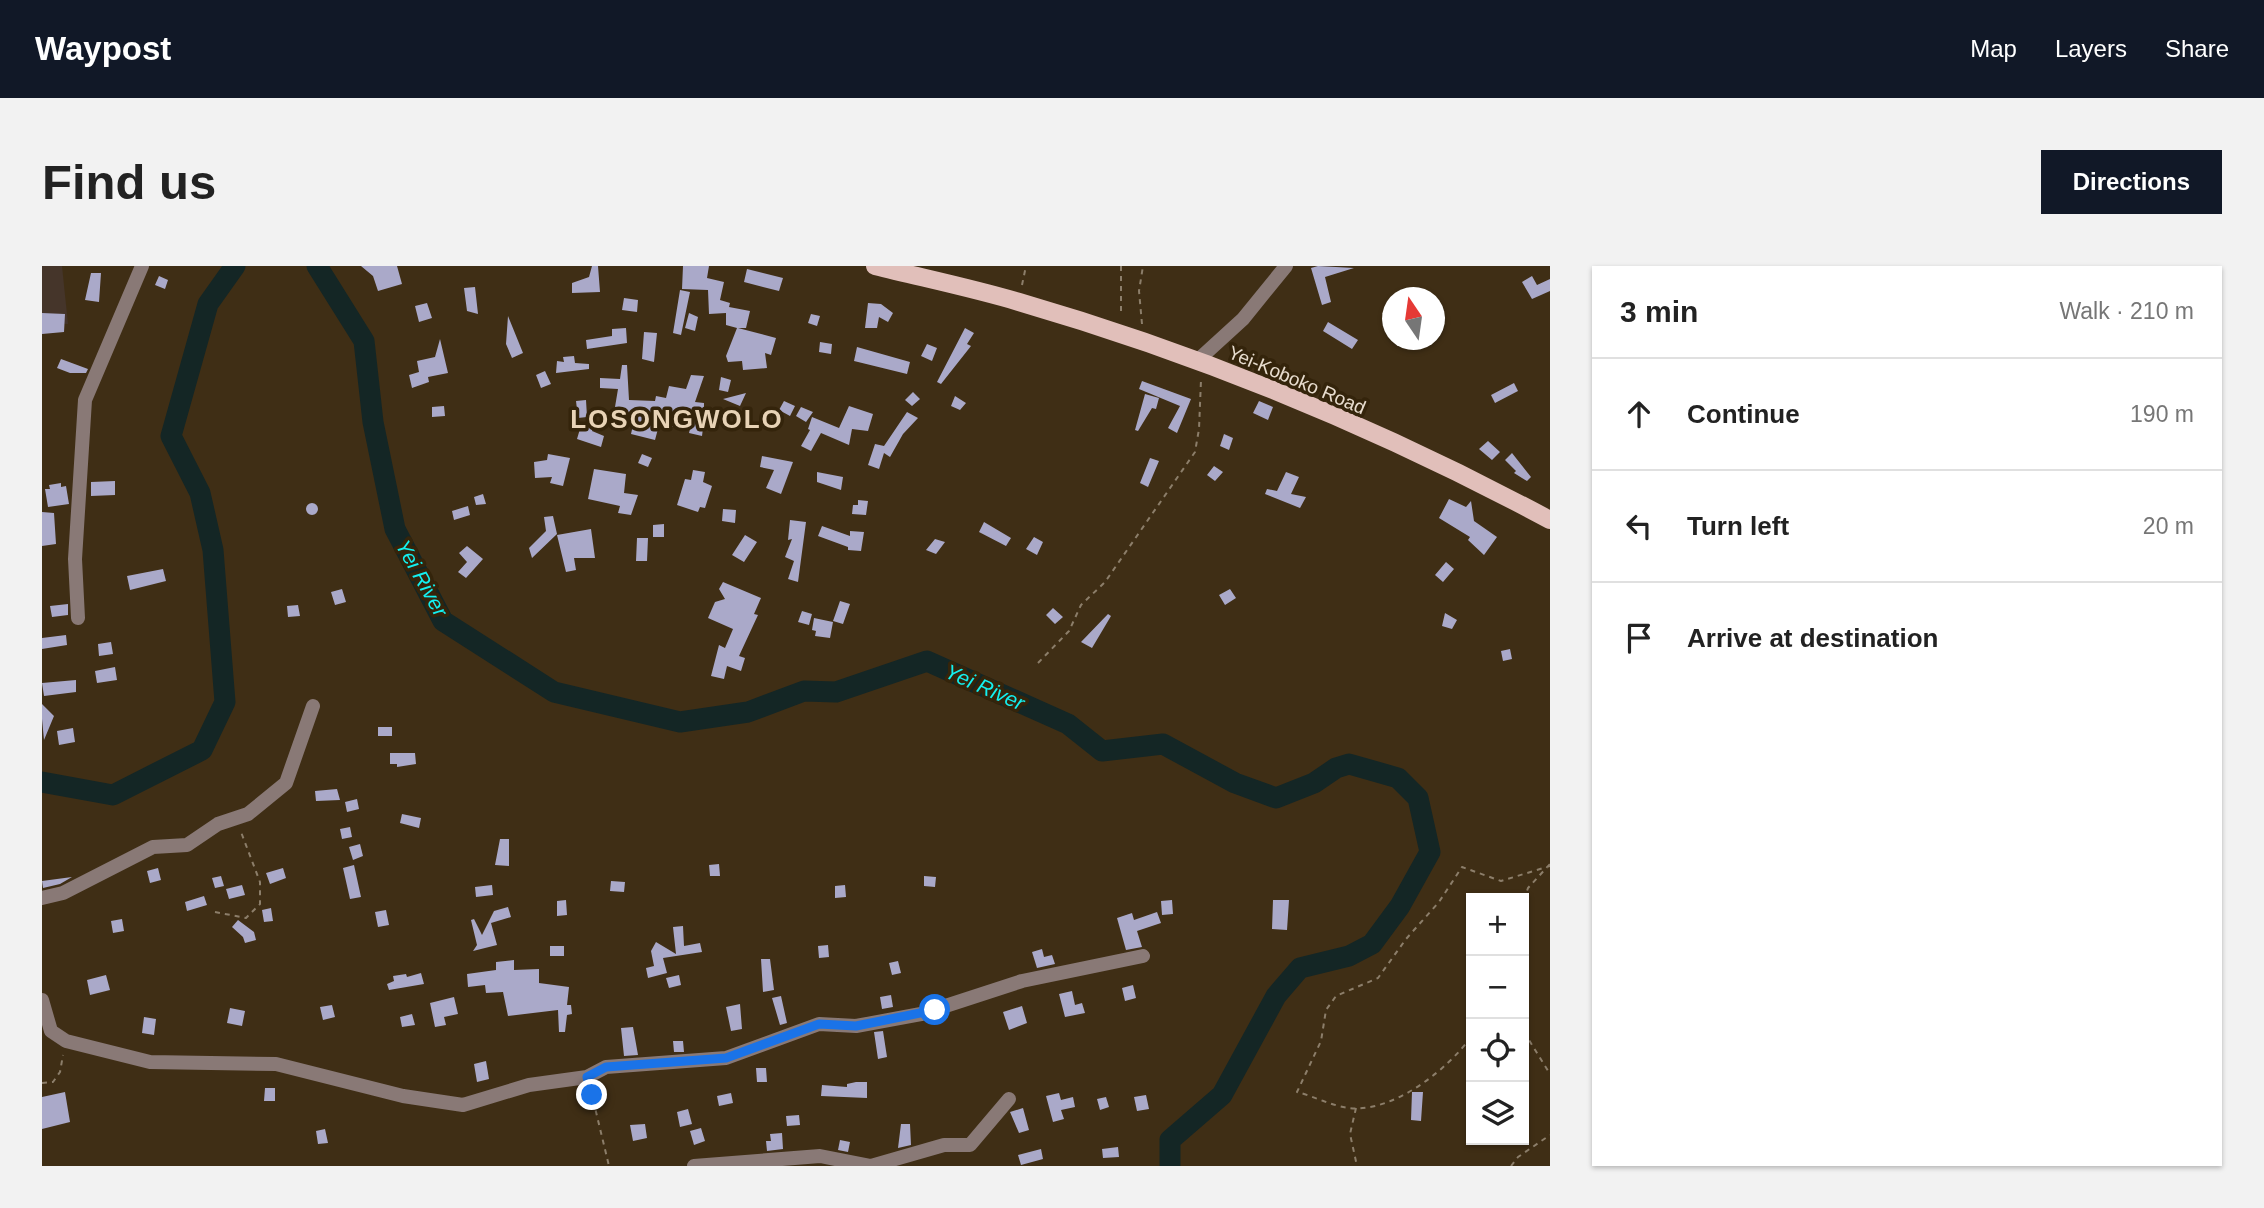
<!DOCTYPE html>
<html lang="en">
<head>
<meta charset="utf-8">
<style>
	:root { --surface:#fff; --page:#f2f2f2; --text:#222; --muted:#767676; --line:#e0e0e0; --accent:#111827 }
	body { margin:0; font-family:Helvetica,sans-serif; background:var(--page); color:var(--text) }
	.controls { position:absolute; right:21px; bottom:21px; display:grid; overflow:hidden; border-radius:0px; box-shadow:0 2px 5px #0004 }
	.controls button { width:63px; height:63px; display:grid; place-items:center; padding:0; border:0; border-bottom:2px solid var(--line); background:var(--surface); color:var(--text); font:35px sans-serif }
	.compass { position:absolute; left:1340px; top:21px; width:63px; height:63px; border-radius:50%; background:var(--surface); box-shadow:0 2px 5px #0004; rotate:347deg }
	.stop { position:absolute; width:21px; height:21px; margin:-16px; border:5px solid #1a73e8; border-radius:50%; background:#fff }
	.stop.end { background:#1a73e8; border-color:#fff; box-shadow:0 2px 7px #0008 }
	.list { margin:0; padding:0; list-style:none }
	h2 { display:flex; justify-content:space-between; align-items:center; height:91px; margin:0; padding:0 28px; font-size:30px }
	h2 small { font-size:23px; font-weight:400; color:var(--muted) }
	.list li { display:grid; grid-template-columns:46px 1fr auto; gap:21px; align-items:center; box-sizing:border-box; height:112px; padding:0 28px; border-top:2px solid var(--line) }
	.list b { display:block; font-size:26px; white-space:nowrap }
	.list em { font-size:23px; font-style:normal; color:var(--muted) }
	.icon { flex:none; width:38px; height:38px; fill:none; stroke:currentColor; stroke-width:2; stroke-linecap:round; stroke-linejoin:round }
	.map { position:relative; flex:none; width:1508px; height:900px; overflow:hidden; border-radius:0px }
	header { display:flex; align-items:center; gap:42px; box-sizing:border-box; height:98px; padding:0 35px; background:var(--accent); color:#fff }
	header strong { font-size:33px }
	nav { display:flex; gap:38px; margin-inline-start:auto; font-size:24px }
	.intro { display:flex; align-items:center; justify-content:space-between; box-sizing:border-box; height:168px; padding:0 42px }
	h1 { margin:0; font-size:49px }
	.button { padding:18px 32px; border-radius:0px; background:var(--accent); color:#fff; font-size:24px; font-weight:700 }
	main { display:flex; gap:42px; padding:0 42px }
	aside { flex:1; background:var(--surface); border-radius:0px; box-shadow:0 2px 5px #0004 }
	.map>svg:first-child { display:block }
	.education { fill:#45352a }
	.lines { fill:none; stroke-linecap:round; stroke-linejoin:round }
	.river { stroke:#142625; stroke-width:21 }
	.building { fill:#aaa9c9 }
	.path { stroke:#8c7e6a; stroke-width:2; stroke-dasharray:5 5; stroke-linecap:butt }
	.minor { stroke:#897976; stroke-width:14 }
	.major { stroke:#e1bfba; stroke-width:18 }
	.route { stroke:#1a73e8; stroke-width:9 }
	.labels { text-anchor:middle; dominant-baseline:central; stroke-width:7; stroke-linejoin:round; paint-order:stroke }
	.street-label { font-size:19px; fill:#e8ddcf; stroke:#34240b }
	.water-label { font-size:21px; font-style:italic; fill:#13f0f0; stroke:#34240b }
	.district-label { font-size:26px; font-weight:bold; letter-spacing:2px; fill:#e8d3b6; stroke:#34240b }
</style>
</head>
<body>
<header>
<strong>Waypost</strong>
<nav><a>Map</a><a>Layers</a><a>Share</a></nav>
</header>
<div class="intro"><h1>Find us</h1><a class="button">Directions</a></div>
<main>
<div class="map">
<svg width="1508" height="900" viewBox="0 0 1508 900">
	<rect width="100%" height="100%" fill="#3f2e15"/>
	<path class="education" d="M0 0H20L26 58 0 57Z"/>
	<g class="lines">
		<path class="river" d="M275 0 322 75 331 156 353 263 401 355 512 426 638 456 706 446 762 425 794 426 885 395 1026 458 1060 485 1121 478 1193 517 1234 532 1272 517 1294 502 1307 498 1356 512 1376 532 1388 586 1358 640 1330 678 1307 690 1258 702 1234 730 1180 829 1128 874V900
			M0 516 71 529 160 484 183 436 171 284 158 227 129 170 166 38 193 0"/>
	</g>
	<path class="building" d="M319 0H355L360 18 336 25 331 10Z
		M550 0H556L558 26 530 27V17L547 11Z
		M641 0H667L665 12 682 16 678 34 688 37 687 41 708 45 704 62H696L734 72 729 89 723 87 725 102 701 104 700 95 686 96 684 90 695 62 684 59V47L667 48 666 24 640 23Z
		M1276 0 1312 2 1283 11 1289 36 1280 39 1269 2Z
		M705 3 741 12 737 25 702 16Z
		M49 7H59L57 36 43 34Z
		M117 10 126 14 123 23 113 19Z
		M1490 10 1495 19 1508 13V25L1490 33 1480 16Z
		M433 21 436 48 425 45 422 22Z
		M638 24 648 26 639 69 631 67Z
		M582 32 596 34 595 46 580 44Z
		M385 37 390 52 377 56 373 40Z
		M826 37 839 38 851 47 846 56 837 51 835 62H823Z
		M0 47 23 48 22 66 0 68Z
		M647 47 656 51 653 65 643 62Z
		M769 48 778 50 775 60 766 57Z
		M466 50 481 87 470 92 464 78Z
		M1286 56 1316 74 1310 83 1281 65Z
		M584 62 585 77 545 83 544 74 570 70V63Z
		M923 62 932 67 925 78 929 80 899 118 895 116Z
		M602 66 615 67 612 96 600 93Z
		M398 73 406 107 386 111 387 116 370 122 367 109 377 106 375 95 393 91Z
		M778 76 790 78 789 88 777 86Z
		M885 78 895 82 890 95 879 90Z
		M815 81 868 96 865 108 812 95Z
		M532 90 533 97 547 98V103L514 107 515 95 522 96 521 91Z
		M19 93 46 103 44 107H28L15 102Z
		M580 99H585L587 134 613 135 614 130 624 132 627 120 644 123 649 109 662 110 653 136 662 137V145L678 147 676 156 662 154 660 170 647 167 648 163 617 159 613 174 589 168 593 150 572 147 576 123 558 122V112L578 113Z
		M503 105 509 118 499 122 494 109Z
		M679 111 689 114 686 126 677 124Z
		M1100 115 1149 133 1135 167 1126 162 1138 140 1097 123Z
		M1472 117 1476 125 1453 137 1449 129Z
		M871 126 878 133 870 140 863 134Z
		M704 127 698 140 681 133Z
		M1103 128 1117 132 1114 143 1110 142 1096 165 1093 164Z
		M913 130 924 137 918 144 909 140Z
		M544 134 545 151 536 152 534 135Z
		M742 135 753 140 748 150 737 144Z
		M1217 135 1231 141 1226 154 1211 147Z
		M402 140 403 150 390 151V141Z
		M807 140 831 148 826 165 810 163 807 179 779 167 769 185 759 180 768 164 766 163 770 151 797 162Z
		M759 141 771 146 764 156 754 150Z
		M865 146 876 152 861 168 848 191 842 187 837 203 826 199 833 178 842 180Z
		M540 156 552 157 550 165 562 170 559 181 535 173Z
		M1182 168 1191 172 1187 184 1178 180Z
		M1446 175 1458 186 1450 194 1437 183Z
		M1470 187 1489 211 1485 215 1472 207 1474 205 1463 194Z
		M506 188 528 192 521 220 508 217 510 211 493 212 492 196 505 194Z
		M600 188 610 192 606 201 596 197Z
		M720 190 751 196 739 228 724 222 732 204 718 201Z
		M1108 192 1117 195 1106 221 1098 217Z
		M1172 200 1181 206 1173 215 1165 209Z
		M552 203 584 208 582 227 596 229 589 249 576 247 578 240 546 233Z
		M651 204 663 206 661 216 670 220 663 242 658 241 656 246 635 239 643 213 649 214Z
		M775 206 801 211 799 224 775 216Z
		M1244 206 1257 211 1249 228 1264 231 1258 242 1223 228 1225 223 1235 225Z
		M73 215V229L49 230V216Z
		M19 217V221L24 220 27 238 6 241 3 223H8L7 219Z
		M441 228 444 238 434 239 432 231Z
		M1407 233 1424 241 1429 235 1432 255 1455 271 1442 289 1426 274 1428 271 1397 252Z
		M816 234 826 235 824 249 810 248 811 239H816Z
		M264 243a6 6 0 1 1 12 0a6 6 0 1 1-12 0Z
		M426 240 428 249 412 254 410 245Z
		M681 243 694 244 693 257 680 255Z
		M0 246 12 247 14 278 0 280Z
		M511 250 515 268 490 292 487 282 504 265 502 251Z
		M748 254 764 256 756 316 746 313 752 295 743 291 750 273 746 274Z
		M942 256 969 272 964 280 937 266Z
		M622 258V271H611V259Z
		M780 260 808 270V265L822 266 819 285 806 284V281L776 270Z
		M549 263 553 292H532L534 304 524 306 515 269Z
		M703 269 715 276 702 296 690 289Z
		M992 271 1001 276 995 289 984 283Z
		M595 272H606L605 295H594Z
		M893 273 903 276 894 288 884 284Z
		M425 280 441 293 424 312 416 306 425 296 417 287Z
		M1404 296 1412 303 1401 316 1393 309Z
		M121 303 124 315 88 324 85 310Z
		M681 316 719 332 712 348 716 349 697 390 703 392 699 405 685 400 682 413 669 410 677 379 683 382 691 363 666 352 673 336 683 333 677 323Z
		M300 323 304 336 293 339 289 326Z
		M1188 323 1194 332 1183 339 1177 329Z
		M798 335 808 338 801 358 791 355Z
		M26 338V349L10 351 8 340Z
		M256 339 258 350 246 351 245 340Z
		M1011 342 1021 351 1013 358 1004 349Z
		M760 345 770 348 767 359 756 356Z
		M1403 347 1415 354 1410 363 1400 360Z
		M1066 348 1069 350 1050 382 1039 376Z
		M772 352 791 356 788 372 773 370 774 365 770 364Z
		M24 369 25 379 0 383V372Z
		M69 376 71 388 57 390 56 378Z
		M1468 383 1470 393 1461 395 1459 385Z
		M73 401 75 414 55 417 53 405Z
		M34 414V426L2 430 0 417Z
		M0 438 12 450 2 474 0 453Z
		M336 461H350V470H336Z
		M31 462 33 476 17 479 15 465Z
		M348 487H373L374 498 355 501V498H348Z
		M295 523 298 534 274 535 273 525Z
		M315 533 317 543 305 546 303 536Z
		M360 548 379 552 377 562 358 557Z
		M308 561 310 571 300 573 298 563Z
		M458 573H467V600L453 599Z
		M318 578 321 590 311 594 307 581Z
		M677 598 678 610H668L667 599Z
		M312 599 319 631 308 633 301 602Z
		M116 602 119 614 108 617 105 605Z
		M241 602 244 612 228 618 224 607Z
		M179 610 182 620 173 622 170 612Z
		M882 610 894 611 893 621 882 620Z
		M30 611 18 618 1 622 0 615Z
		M569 615 583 616 582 626 568 625Z
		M200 619 203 629 187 633 184 623Z
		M450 619 451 629 434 631 433 621Z
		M803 619 804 631 793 632V620Z
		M162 630 165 639 145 645 143 636Z
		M524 634 525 649 515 650V635Z
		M1130 634 1131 648 1120 649 1119 635Z
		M1231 634H1247L1245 664 1230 663Z
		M466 641 469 651 449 657 455 679 431 685 435 679 429 654 432 653 440 669 452 645Z
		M229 642 231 655 222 656 220 644Z
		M344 644 347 659 336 661 333 646Z
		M1115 646 1119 657 1095 665 1100 681 1084 684 1075 652 1090 647 1092 654Z
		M80 653 82 665 71 667 69 655Z
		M196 654 212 666 214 674 203 677 201 671 190 661Z
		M641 660 642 680 658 677 660 686 621 692 625 707 606 712 604 702 612 700 609 685 614 676 634 688 631 661Z
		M786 679 787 691 777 692 776 680Z
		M508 680H522V690H508Z
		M1000 683 1002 691 1010 689 1013 698 995 702 990 686Z
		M719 693H728L732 724 721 726Z
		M472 694V704L497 703V717L527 721 525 739H529L530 748 525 749 523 766H517L516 744 466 750 461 726 444 727 443 719 426 721 425 708 454 704V696Z
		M856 695 859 707 850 709 847 697Z
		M379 707 382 718 347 724 345 718 352 715 351 710 364 708 365 711Z
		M64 709 68 724 48 729 45 714Z
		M637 709 639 719 627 722 624 712Z
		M1091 719 1094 732 1083 735 1080 722Z
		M1030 725 1033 739 1040 737 1043 747 1023 751 1017 728Z
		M849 729 851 741 840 743 838 731Z
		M739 730 745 757 738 759 730 732Z
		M412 731 416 748 402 751 404 759 393 761 388 737Z
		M698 738 700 763 689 765 684 741Z
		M290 739 293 751 281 754 278 741Z
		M980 740 985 757 967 764 961 746Z
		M188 742 203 745 200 760 185 757Z
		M370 748 373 759 360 761 358 751Z
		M102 751 114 753 112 769 100 767Z
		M591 761 596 789 582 790 579 762Z
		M841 765 845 791 836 793 832 766Z
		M631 775H641L642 786H632Z
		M444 795 447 813 435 816 432 798Z
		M714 802H724L725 816H715Z
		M814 816H825V832L779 830 780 819 805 821V818Z
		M223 822H233V835H222Z
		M23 826 28 856 0 863V831Z
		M1370 826H1381L1379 855 1369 854Z
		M689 827 691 837 677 840 675 830Z
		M1017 827 1019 834 1031 831 1033 841 1019 844 1022 853 1011 856 1004 830Z
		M1104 829 1107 843 1095 845 1092 831Z
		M1064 831 1067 841 1058 844 1055 833Z
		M981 842 987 864 977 867 968 846Z
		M646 843 650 858 638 861 635 846Z
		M757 849 758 859 745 860 744 850Z
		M603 858 605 872 591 875 588 859Z
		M859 858H868L869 879 856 882Z
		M659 862 663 875 652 879 648 865Z
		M283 863 286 877 276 878 274 865Z
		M740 867 741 883 725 885 724 875H729L728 868Z
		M798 874 808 876 806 886 796 884Z
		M1076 881 1077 891 1061 892 1060 883Z
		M999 883 1001 893 979 899 976 889Z"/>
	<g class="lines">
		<path class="path" d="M1079 0V50
			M980 19 984 0
			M1100 58 1097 25 1101 0
			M996 397 1027 365 1039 339 1063 316 1153 186 1157 163 1159 114
			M1482 634 1486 622 1508 598
			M173 646 204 652 218 638V616L199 566
			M1482 766 1508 808
			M1429 771C1405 804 1351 847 1307 842 1290 840 1271 830 1255 826L1279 775 1284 744 1294 730 1336 712 1364 673 1397 636 1420 601 1459 615 1508 600
			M0 817 11 816 18 806 21 789
			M549 825 567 900
			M1314 842 1308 868 1315 900
			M1469 900 1476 891 1508 869"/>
		<path class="minor" d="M1155 95 1201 53 1244 0
			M36 352 33 293 43 134 100 0
			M0 632 21 627 111 581 145 579 176 558 206 548 244 517 271 440
			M0 734 9 765 24 775 108 796 234 798 361 830 421 839 487 819 545 811 564 801 684 792 777 758 814 760 879 748 980 715 1101 690
			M652 900 778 890 829 900 902 879H928L967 833"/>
		<path class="major" d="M833 0C881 12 930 22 977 36 1160 89 1340 164 1508 254"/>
	</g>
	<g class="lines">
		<path class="route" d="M550 829 545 811 564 801 684 792 777 758 814 760 893 744"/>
	</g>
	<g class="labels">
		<g class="street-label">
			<text transform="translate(1255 114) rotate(23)">Yei-Koboko Road</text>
		</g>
		<g class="water-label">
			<text transform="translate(380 312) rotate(61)">Yei River</text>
			<text transform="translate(943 421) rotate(24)">Yei River</text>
		</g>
		<g class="district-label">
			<text x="635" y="153">LOSONGWOLO</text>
		</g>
	</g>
</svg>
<div class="controls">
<button>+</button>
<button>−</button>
<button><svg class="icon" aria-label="locate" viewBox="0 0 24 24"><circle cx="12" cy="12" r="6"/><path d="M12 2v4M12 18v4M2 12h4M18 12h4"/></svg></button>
<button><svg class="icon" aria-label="layers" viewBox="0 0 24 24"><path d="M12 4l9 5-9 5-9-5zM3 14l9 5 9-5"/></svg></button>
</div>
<svg class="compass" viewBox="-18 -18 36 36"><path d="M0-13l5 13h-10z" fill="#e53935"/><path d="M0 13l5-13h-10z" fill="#767676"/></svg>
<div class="stop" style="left:893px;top:744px"></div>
<div class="stop end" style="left:550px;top:829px"></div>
</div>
<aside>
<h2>3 min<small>Walk · 210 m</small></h2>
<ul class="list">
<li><svg class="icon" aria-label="ahead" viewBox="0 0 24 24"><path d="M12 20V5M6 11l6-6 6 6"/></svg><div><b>Continue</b></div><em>190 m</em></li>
<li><svg class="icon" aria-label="left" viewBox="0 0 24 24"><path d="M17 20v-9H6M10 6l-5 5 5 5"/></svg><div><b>Turn left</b></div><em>20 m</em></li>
<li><svg class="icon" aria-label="arrive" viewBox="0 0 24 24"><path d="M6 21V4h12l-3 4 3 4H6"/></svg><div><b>Arrive at destination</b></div></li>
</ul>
</aside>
</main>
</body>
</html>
